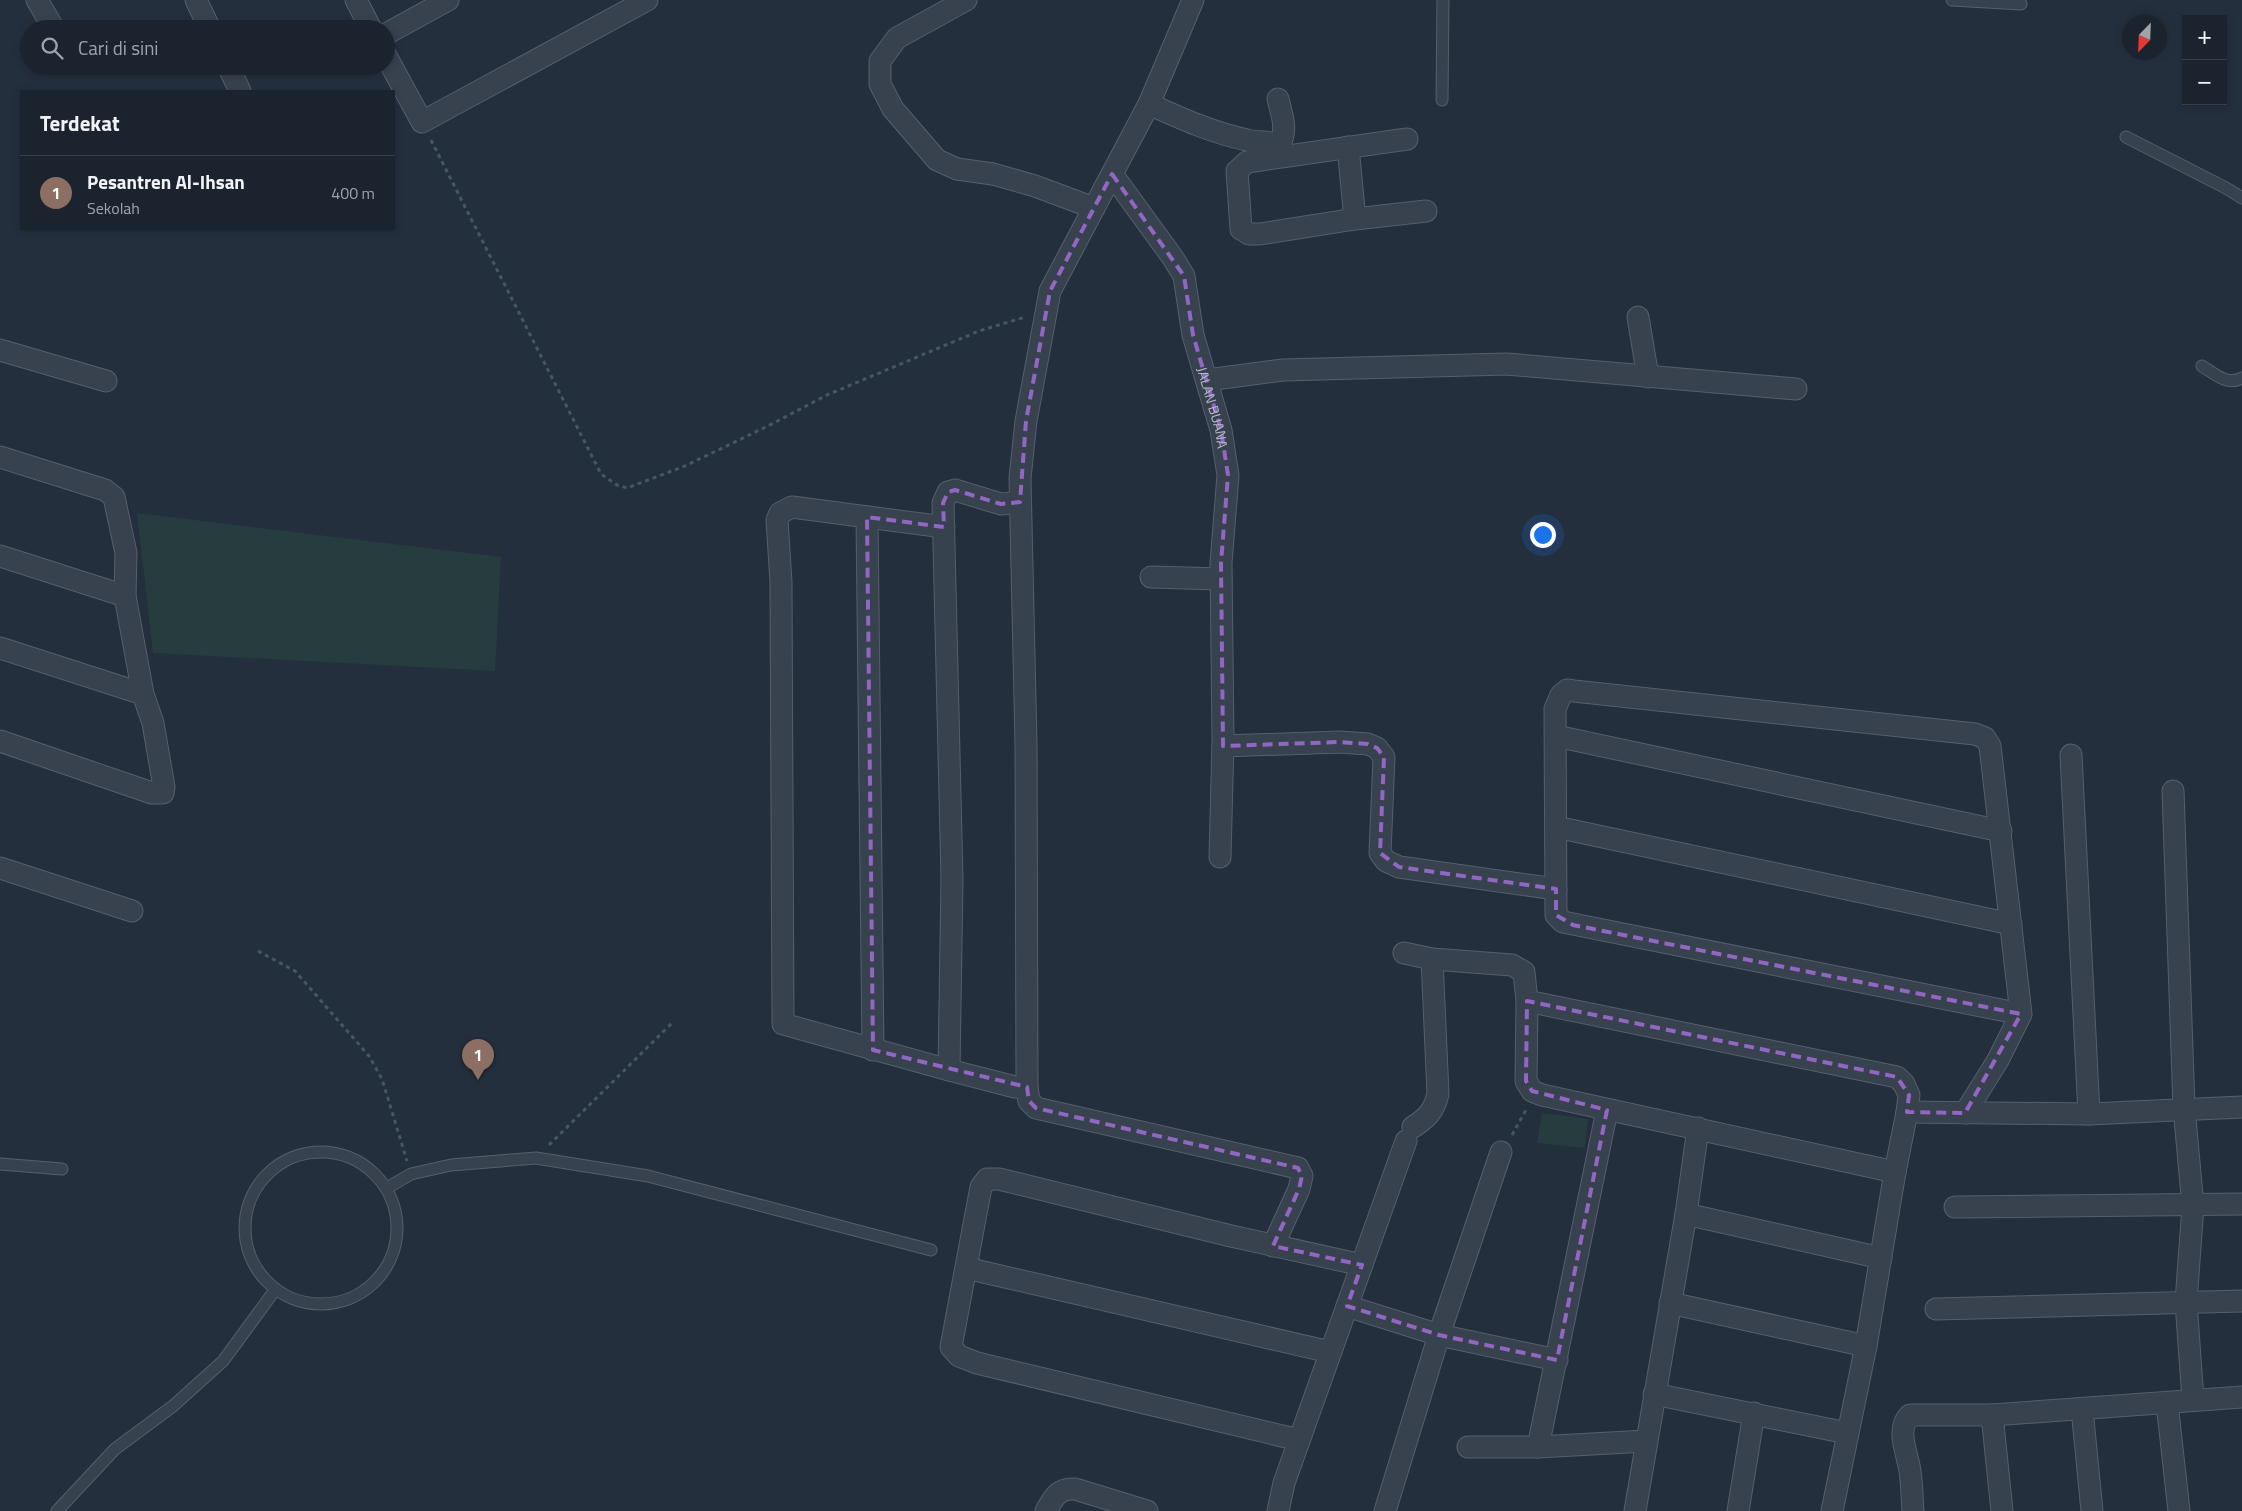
<!DOCTYPE html>
<html lang="id">
<head>
<meta charset="utf-8">
<style>
	:root { --surface:#1b232e; --page:#282f3a; --text:#f1f3f6; --muted:#a0a4aa; --line:#39404a; --accent:#bca0f2 }
	body { margin:0; font-family:"Titillium Web",sans-serif; background:var(--page); color:var(--text) }
	.controls { position:absolute; right:15px; top:15px; display:grid; overflow:hidden; border-radius:0px; box-shadow:0 2px 8px #0003 }
	.controls button { width:45px; height:45px; display:grid; place-items:center; padding:0; border:0; border-bottom:1px solid var(--line); background:var(--surface); color:var(--text); font:25px sans-serif }
	.compass { position:absolute; left:2122px; top:15px; width:45px; height:45px; border-radius:50%; background:var(--surface); box-shadow:0 2px 8px #0003; rotate:203deg }
	.you { position:absolute; left:1542px; top:534px; width:18px; height:18px; margin:-12px; border:4px solid #fff; border-radius:50%; background:#1a73e8; box-shadow:0 0 0 8px #1a73e833 }
	.badge { display:grid; place-items:center; width:32px; height:32px; border-radius:50%; background:var(--accent); color:#fff; font-size:16px; font-weight:700 }
	.pin { position:absolute; translate:-50% -41px; filter:drop-shadow(0 1px 2px #0008) }
	.pin::after { content:''; position:absolute; top:26px; width:18px; height:15px; background:inherit; clip-path:polygon(0 0,100% 0,50% 100%) }
	.list { margin:0; padding:0; list-style:none }
	h2 { display:flex; justify-content:space-between; align-items:center; height:65px; margin:0; padding:0 20px; font-size:21px }
	h2 small { font-size:16px; font-weight:400; color:var(--muted) }
	.list li { display:grid; grid-template-columns:32px 1fr auto; gap:15px; align-items:center; box-sizing:border-box; height:75px; padding:0 20px; border-top:1px solid var(--line) }
	.list b { display:block; font-size:19px; white-space:nowrap }
	.list p { margin:0; font-size:16px; white-space:nowrap; color:var(--muted) }
	.list em { font-size:16px; font-style:normal; color:var(--muted) }
	.icon { flex:none; width:28px; height:28px; fill:none; stroke:currentColor; stroke-width:2; stroke-linecap:round; stroke-linejoin:round }
	.map { position:relative; flex:none; width:2242px; height:1511px; overflow:hidden }
	.search { position:absolute; background:var(--surface); box-shadow:0 2px 8px #0003; left:20px; top:20px; width:375px; height:55px; display:flex; align-items:center; gap:12px; box-sizing:border-box; padding:0 18px; border-radius:28px; color:var(--muted); font-size:19px }
	.panel { position:absolute; background:var(--surface); box-shadow:0 2px 8px #0003; left:20px; top:90px; width:375px; height:140px; border-radius:0px }
	.map>svg:first-child { display:block }
	.green { fill:#263c3f }
	.lines { fill:none; stroke-linecap:round; stroke-linejoin:round }
	.service-casing { stroke:#565f6c; stroke-width:13 }
	.minor-casing { stroke:#565f6c; stroke-width:23 }
	.path { stroke:#44595c; stroke-width:3; stroke-dasharray:4 4; stroke-linecap:butt }
	.service { stroke:#38414e; stroke-width:11 }
	.minor { stroke:#38414e; stroke-width:21 }
	.marked { fill:none; stroke:#9266c3; stroke-width:4; stroke-dasharray:10 6; stroke-linejoin:round }
	.labels { text-anchor:middle; dominant-baseline:central; stroke-width:4; stroke-linejoin:round; paint-order:stroke }
	.street-label { font-size:14px; fill:#b4bcc9; stroke:#1d2633 }
</style>
</head>
<body>
<div class="map">
<svg width="2242" height="1511" viewBox="0 0 2242 1511">
	<rect width="100%" height="100%" fill="#242f3e"/>
	<path class="green" d="M137 513 501 557 495 671 153 653Z
		M1542 1113 1588 1119 1585 1148 1537 1143Z"/>
	<g class="lines">
		<g class="service-casing">
			<path id="service" d="M1952 0 2021 4
				M1442 100 1443 0
				M2126 137 2226 188 2242 198
				M2202 366C2215 374 2227 386 2242 378
				M245 1228a76 76 0 1 1 152 0a76 76 0 1 1-152 0Z
				M0 1164 62 1169
				M387 1188 411 1174 451 1165 536 1158 648 1176 931 1250
				M57 1511 115 1449 173 1406 223 1361 275 1290"/>
		</g>
		<g class="minor-casing">
			<g id="minor">
				<path d="M37 0 54 29"/>
				<path d="M196 0 210 29"/>
				<path d="M356 0 371 29"/>
				<path d="M966 0 897 38 880 61V84L893 109 937 160 957 169 993 174 1035 186 1094 208"/>
				<path d="M386 34 448 0"/>
				<path d="M386 56 422 122 647 0"/>
				<path d="M228 66 240 91"/>
				<path d="M1278 99C1282 115 1288 131 1279 145"/>
				<path d="M1149 104C1180 118 1213 133 1247 140 1262 144 1280 138 1286 156"/>
				<path d="M1348 147 1355 219 1426 211"/>
				<path id="s1" d="M1112 174 1173 258 1184 276 1193 335 1221 430 1228 475 1221 563 1223 741 1220 857"/>
				<path d="M1355 219 1260 234H1249L1241 229 1237 171 1247 162 1407 139"/>
				<path d="M1638 317 1648 377"/>
				<path d="M0 350 106 381"/>
				<path d="M1207 380 1283 370 1507 364 1796 389"/>
				<path d="M0 457 105 490 114 497 126 553 125 596 143 694 153 723 164 787 163 793H152L0 741"/>
				<path d="M867 517 873 1050"/>
				<path d="M944 527 792 507 780 513 777 520 781 582 783 1024 949 1070 1015 1087H1027L1026 744 1020 478 1026 421 1050 291 1149 104 1193 0"/>
				<path d="M0 556 125 596"/>
				<path d="M1151 577 1221 579"/>
				<path d="M0 648 143 694"/>
				<path d="M1556 736 2001 831"/>
				<path d="M1223 746 1340 742 1368 744 1377 748 1384 757 1380 853 1386 861 1399 867 1556 889"/>
				<path d="M2071 755 2089 1114"/>
				<path d="M2173 791 2184 1108 2193 1206 2186 1302 2193 1400"/>
				<path d="M1556 827 2011 924"/>
				<path d="M0 868 132 911"/>
				<path d="M1404 953 1432 959 1512 965 1524 972 1527 1001 1526 1081 1532 1091 1542 1095 1895 1172"/>
				<path d="M1527 1001 1897 1077 1904 1084 1909 1095 1907 1112 1895 1172 1866 1346 1832 1511"/>
				<path d="M949 1070 952 879 943 503 948 492 955 490 1001 504 1020 502"/>
				<path d="M1027 1087 1029 1101 1036 1108 1298 1168 1302 1176 1299 1189 1273 1246"/>
				<path d="M1907 1112 2089 1114 2242 1107"/>
				<path d="M1965 1113 1998 1060 2021 1014 1990 746 1985 738 1975 734 1574 691 1567 690 1561 695 1555 709 1556 915 1563 922 2021 1014"/>
				<path d="M1413 1127C1427 1118 1434 1111 1438 1094L1432 959"/>
				<path d="M1955 1207 2242 1204"/>
				<path d="M1686 1214 1881 1258"/>
				<path d="M966 1268 1330 1352"/>
				<path d="M1670 1303 1866 1346"/>
				<path d="M1347 1306 1439 1335 1557 1360"/>
				<path d="M1936 1309 2242 1301"/>
				<path d="M1654 1394 1847 1433"/>
				<path d="M2167 1403 2179 1511"/>
				<path d="M2082 1409 2092 1511"/>
				<path d="M1992 1415 2002 1511"/>
				<path d="M1299 1440 977 1363 959 1356 951 1347 981 1187 987 1179H999L1231 1236 1362 1265"/>
				<path d="M1468 1447H1538L1646 1441"/>
				<path d="M1538 1447 1607 1110"/>
				<path d="M1046 1511C1054 1497 1058 1488 1075 1489L1147 1511"/>
				<path d="M1278 1511 1284 1483 1406 1141"/>
				<path d="M1385 1511 1439 1335 1501 1152"/>
				<path d="M1635 1511 1686 1214 1698 1128"/>
				<path d="M1738 1511 1754 1413"/>
				<path d="M1913 1511C1912 1498 1912 1484 1910 1471 1908 1455 1895 1429 1910 1415H1992L2242 1397"/>
			</g>
		</g>
		<path class="path" d="M431 140 601 474 617 485 627 488 685 466 768 426 827 395 979 331 1025 317
			M258 951 295 971 369 1056 382 1079 407 1161
			M1512 1135 1526 1110
			M549 1145 673 1022"/>
		<use href="#service" class="service"/>
		<use href="#minor" class="minor"/>
	</g>
	<path class="marked" d="M1112 174 1184 276 1193 335 1221 430 1228 475 1221 563 1223 746 1340 742 1368 744 1377 748 1384 757 1380 853 1399 867 1556 889V915L1573 925 2021 1014 1965 1113 1907 1112 1909 1095 1897 1077 1527 1001 1526 1081 1532 1091 1607 1110 1557 1360 1439 1335 1347 1306 1362 1265 1273 1246 1299 1189 1302 1176 1298 1168 1036 1108 1029 1101 1027 1087 873 1050 867 517 944 527 943 503 948 492 955 490 1001 504 1020 502 1026 421 1050 291Z"/>
	<g class="labels">
		<g class="street-label">
			<text stroke="none"><textPath href="#s1" startOffset="260">JALAN BUANA</textPath></text>
		</g>
	</g>
</svg>
<div class="controls">
<button>+</button>
<button>−</button>
</div>
<svg class="compass" viewBox="-18 -18 36 36"><path d="M0-13l5 13h-10z" fill="#e53935"/><path d="M0 13l5-13h-10z" fill="#a0a4aa"/></svg>
<div class="you"></div>
<div class="pin badge" style="left:478px;top:1080px;background:#8d6e63">1</div>
<div class="search"><svg class="icon" aria-label="search" viewBox="0 0 24 24"><circle cx="10" cy="10" r="6"/><path d="M15 15l6 6"/></svg>Cari di sini</div>
<section class="panel">
<h2>Terdekat<small></small></h2>
<ul class="list">
<li><span class="badge" style="background:#8d6e63">1</span><div><b>Pesantren Al-Ihsan</b><p>Sekolah</p></div><em>400 m</em></li>
</ul>
</section>
</div>
</body>
</html>
